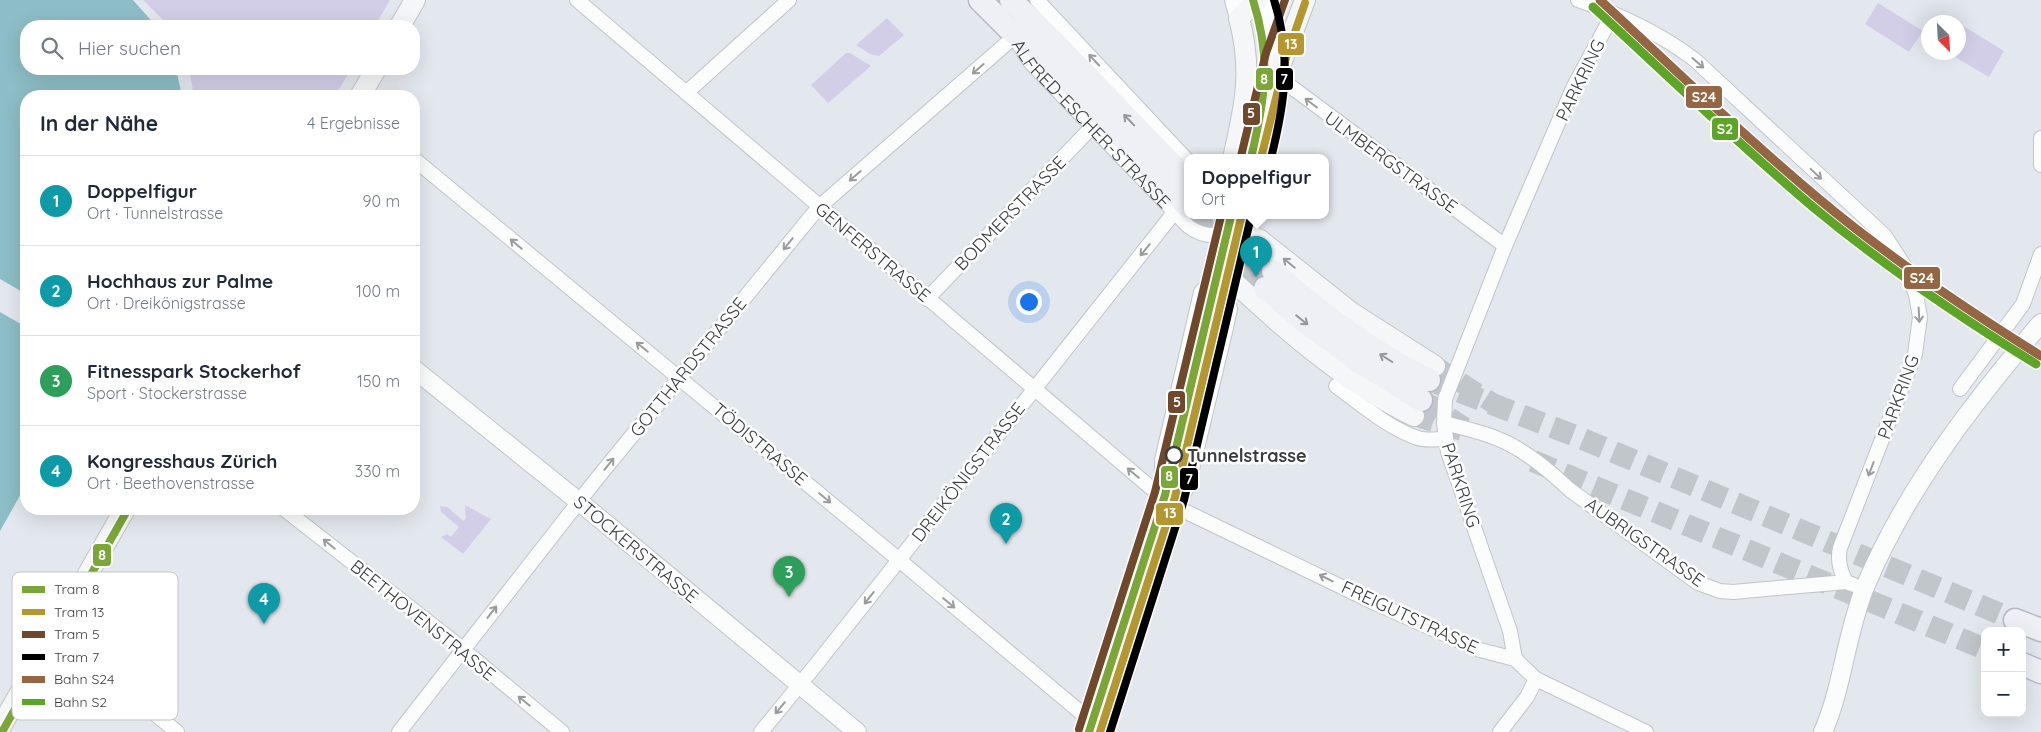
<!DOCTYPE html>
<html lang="de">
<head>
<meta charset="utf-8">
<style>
	:root { --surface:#fff; --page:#f6f6f7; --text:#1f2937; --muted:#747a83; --line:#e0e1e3; --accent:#2563eb }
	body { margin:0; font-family:Quicksand,sans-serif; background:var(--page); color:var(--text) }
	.controls { position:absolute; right:15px; bottom:15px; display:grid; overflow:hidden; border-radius:10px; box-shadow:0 5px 20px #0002 }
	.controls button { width:45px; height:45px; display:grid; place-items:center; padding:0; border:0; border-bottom:1px solid var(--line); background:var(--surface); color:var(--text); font:25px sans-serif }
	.compass { position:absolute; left:1921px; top:15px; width:45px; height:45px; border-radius:50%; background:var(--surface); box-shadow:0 5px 20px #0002; rotate:156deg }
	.you { position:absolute; left:1028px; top:301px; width:18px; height:18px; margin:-12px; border:4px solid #fff; border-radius:50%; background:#1a73e8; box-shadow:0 0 0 8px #1a73e833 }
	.badge { display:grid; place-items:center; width:32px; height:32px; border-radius:50%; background:var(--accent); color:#fff; font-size:16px; font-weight:700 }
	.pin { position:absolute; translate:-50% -41px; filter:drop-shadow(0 1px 2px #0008) }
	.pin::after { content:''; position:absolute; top:26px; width:18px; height:15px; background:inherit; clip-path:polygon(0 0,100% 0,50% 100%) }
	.popup { position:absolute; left:1184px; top:154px; width:145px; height:65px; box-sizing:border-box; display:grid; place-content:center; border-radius:10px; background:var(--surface); filter:drop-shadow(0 1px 4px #0005); font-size:16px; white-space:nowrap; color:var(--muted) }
	.popup b { font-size:19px; color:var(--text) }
	.popup::after { content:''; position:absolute; left:50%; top:100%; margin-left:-10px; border:10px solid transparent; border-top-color:var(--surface) }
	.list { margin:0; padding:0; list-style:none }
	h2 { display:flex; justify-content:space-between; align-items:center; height:65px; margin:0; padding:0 20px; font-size:21px }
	h2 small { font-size:16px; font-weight:400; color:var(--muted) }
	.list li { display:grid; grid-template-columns:32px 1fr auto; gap:15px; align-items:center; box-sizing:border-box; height:90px; padding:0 20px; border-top:1px solid var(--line) }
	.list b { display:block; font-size:19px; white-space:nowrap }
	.list p { margin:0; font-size:16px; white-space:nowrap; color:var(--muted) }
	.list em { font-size:16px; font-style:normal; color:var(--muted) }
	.icon { flex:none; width:28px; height:28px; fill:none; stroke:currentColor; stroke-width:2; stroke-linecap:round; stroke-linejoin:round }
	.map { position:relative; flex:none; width:2041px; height:732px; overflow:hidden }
	.search { position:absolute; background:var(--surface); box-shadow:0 5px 20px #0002; left:20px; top:20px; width:400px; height:55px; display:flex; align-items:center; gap:12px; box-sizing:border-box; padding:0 18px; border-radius:20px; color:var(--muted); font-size:19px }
	.panel { position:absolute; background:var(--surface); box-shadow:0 5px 20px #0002; left:20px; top:90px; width:400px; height:425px; border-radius:20px }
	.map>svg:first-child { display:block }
	.green { fill:#d3cee8 }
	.water { fill:#8dbdc6 }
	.pier { fill:#e3e8ee }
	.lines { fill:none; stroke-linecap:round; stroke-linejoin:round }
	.secondary-tunnel { stroke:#c1c6cb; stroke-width:20; stroke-dasharray:20 10; stroke-linecap:butt }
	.primary-tunnel { stroke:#c1c6cb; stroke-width:22; stroke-dasharray:22 11; stroke-linecap:butt }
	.minor-casing { stroke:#c1c5c9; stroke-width:16 }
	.tertiary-casing { stroke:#c1c5c9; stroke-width:20 }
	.secondary-casing { stroke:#c1c5c9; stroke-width:22 }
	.primary-casing { stroke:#b7bac5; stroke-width:25 }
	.minor { stroke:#fbfcfc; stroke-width:14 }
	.tertiary { stroke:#fbfcfc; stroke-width:18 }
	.secondary { stroke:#f5f6f8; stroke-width:20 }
	.primary { stroke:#eff0f5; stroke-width:22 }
	.rail-1-casing { stroke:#fff; stroke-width:12 }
	.rail-2-casing { stroke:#fff; stroke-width:12 }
	.rail-1 { stroke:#946644; stroke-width:9 }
	.rail-2 { stroke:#5da526; stroke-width:9 }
	.tram-1-casing { stroke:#fff; stroke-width:11 }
	.tram-2-casing { stroke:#fff; stroke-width:11 }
	.tram-3-casing { stroke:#fff; stroke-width:11 }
	.tram-4-casing { stroke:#fff; stroke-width:11 }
	.tram-1 { stroke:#7ba638; stroke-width:8 }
	.tram-2 { stroke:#b49731; stroke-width:8 }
	.tram-3 { stroke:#70492c; stroke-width:8 }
	.tram-4 { stroke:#000; stroke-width:8 }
	.oneway { stroke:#9a9c9e }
	.oneway2 { stroke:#94969b }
	.oneway3 { stroke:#979a9c }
	.stop-dot { fill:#fff; stroke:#393d41; stroke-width:2.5 }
	.labels { text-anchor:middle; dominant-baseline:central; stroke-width:5; stroke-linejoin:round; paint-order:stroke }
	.street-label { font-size:18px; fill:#393d41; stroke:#fff }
	.stop-label { font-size:18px; font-weight:bold; fill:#393d41; stroke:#fff; text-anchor:start }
	.key { fill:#fff; stroke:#c4c5c6; stroke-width:1 }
	.key-label { font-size:14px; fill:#393d41 }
	.line-badge { stroke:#fff; stroke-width:2 }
	.badge-label { font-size:14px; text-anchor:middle; font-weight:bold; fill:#fff }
</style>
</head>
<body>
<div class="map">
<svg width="2041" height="732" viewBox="0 0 2041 732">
	<rect width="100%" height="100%" fill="#e3e8ee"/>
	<path class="green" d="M143 0H390L375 26H169Z
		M1878 3 1923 31 1909 52 1865 24Z
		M887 18 904 35 879 56 870 54 856 45Z
		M1960 24 2004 51 1989 77 1948 53 1958 52Z
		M846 53H850L871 66 828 103 811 85Z
		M189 69H351L335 96H194Z
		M465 505 491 519 463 554 441 537 447 534 451 537 459 527 441 512 440 506 447 507 464 521 466 518Z"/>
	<path class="water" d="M0 0H133L156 26H26V69H176L182 96H26V485L0 531Z"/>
	<path class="pier" d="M0 279 26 294V327L0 312Z"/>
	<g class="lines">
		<path class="secondary-tunnel" d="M1435 366 1494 404
			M1414 416 1462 431"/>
		<path class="primary-tunnel" d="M1197 216 1265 288
			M1227 223 1273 271
			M1429 380 1573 435 2015 620
			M1421 400 1464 428
			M1533 461 1985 649"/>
		<g class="minor-casing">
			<g id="minor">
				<path d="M577 0 1170 504 1375 603 1480 650 1515 659 1536 679 1646 732"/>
				<path d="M1037 0 1187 160"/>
				<path d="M1578 0C1618 14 1661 34 1695 60L1885 236 1907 270 1916 295 1920 317 1915 354 1840 548C1837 561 1840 571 1846 582"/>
				<path id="s1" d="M1015 38 1031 63 1188 226C1201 236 1215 238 1231 232"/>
				<path d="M1278 77 1505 246"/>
				<path d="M686 93 789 0"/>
				<path d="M2041 138V165"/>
				<path d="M414 159 886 549 1104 732"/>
				<path d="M927 299 1092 127"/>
				<path d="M1336 386C1360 403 1389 429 1418 438 1426 441 1436 439 1445 439"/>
				<path d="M1960 389 2023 304 2041 254"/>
				<path d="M1444 423C1468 429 1496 435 1518 449 1537 460 1554 475 1570 490L1698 583 1720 591 1733 592 1846 582 1854 585"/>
				<path d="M284 509 449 638 562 732"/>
				<path d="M55 632 177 732"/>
				<path d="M1515 659 1510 631 1448 452 1444 423 1445 399 1505 246 1574 86 1613 14"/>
				<path d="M399 732 595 481 809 219 819 207 1014 37"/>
				<path d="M761 732 815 666 1169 219 1174 211"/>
				<path d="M1100 732 1167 527 1170 504 1162 486V460L1201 292 1222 271 1230 309 1225 332 1188 486 1182 496 1170 504"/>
				<path d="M1500 732 1527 697 1536 679"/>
			</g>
		</g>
		<g class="tertiary-casing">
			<path id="tertiary" d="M1234 0 1239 18
				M1261 0 1280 66
				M414 369 593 513 857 732
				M1823 732C1843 686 1846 634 1865 587 1906 489 1973 403 2041 323"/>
		</g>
		<g class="secondary-casing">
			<path id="secondary" d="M400 26 415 0
				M360 96 376 69
				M1233 158C1245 106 1253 71 1239 18L1257 0
				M1259 158 1280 66 1305 0
				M1222 216 1231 232
				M1245 216 1231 232 1222 271C1280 325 1342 381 1414 416
				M1231 232 1251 235 1260 240 1352 313 1435 366
				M0 728 125 509"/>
		</g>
		<g class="primary-casing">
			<path id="primary" d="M980 0 1008 28 1039 50 1187 206
				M1011 0 1052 40 1187 180
				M1273 271C1321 314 1371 352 1429 380
				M1265 288 1305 322 1361 363 1421 400
				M2015 620 2041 630
				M2022 664 2041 672"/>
		</g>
		<use href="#minor" class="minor"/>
		<use href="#tertiary" class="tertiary"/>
		<use href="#secondary" class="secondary"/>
		<use href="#primary" class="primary"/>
		<g class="rail-1-casing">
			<path id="rail-1" d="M1600 0C1672 67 1743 135 1819 199 1888 257 1964 308 2041 356"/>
		</g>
		<g class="rail-2-casing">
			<path id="rail-2" d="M1593 7C1666 74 1737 143 1813 207 1883 265 1958 316 2036 364"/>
		</g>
		<use href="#rail-1" class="rail-1"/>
		<use href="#rail-2" class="rail-2"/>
		<g class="tram-1-casing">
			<path id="tram-1" d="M1251 158C1265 98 1272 60 1253 0
				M2 732 128 509
				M1089 732 1165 495 1231 216"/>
		</g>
		<g class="tram-2-casing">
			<path id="tram-2" d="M1261 158 1286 58 1305 3
				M1100 732 1175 497 1241 218"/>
		</g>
		<g class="tram-3-casing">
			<path id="tram-3" d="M1241 156 1266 53 1285 0
				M1079 729 1155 492 1221 216"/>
		</g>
		<g class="tram-4-casing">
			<path id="tram-4" d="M1271 158C1285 102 1292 56 1274 0
				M1110 732 1184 500 1250 221"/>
		</g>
		<use href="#tram-1" class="tram-1"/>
		<use href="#tram-2" class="tram-2"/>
		<use href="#tram-3" class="tram-3"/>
		<use href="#tram-4" class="tram-4"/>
	</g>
	<defs><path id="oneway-shaft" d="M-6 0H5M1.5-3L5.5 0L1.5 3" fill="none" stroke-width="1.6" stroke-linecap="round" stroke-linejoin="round" transform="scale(1.25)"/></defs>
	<g class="oneway">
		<use href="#oneway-shaft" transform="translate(1094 60) rotate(-133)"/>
		<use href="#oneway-shaft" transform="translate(1698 63) rotate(41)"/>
		<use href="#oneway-shaft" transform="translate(978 69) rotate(139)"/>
		<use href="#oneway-shaft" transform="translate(1311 103) rotate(-143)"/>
		<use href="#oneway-shaft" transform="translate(1816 174) rotate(43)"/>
		<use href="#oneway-shaft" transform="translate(855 176) rotate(139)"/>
		<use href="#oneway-shaft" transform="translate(516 244) rotate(-140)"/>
		<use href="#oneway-shaft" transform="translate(788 244) rotate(129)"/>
		<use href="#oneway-shaft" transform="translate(1145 250) rotate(129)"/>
		<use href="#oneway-shaft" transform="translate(1919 315) rotate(87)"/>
		<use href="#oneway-shaft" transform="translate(642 347) rotate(-141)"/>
		<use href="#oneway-shaft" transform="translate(609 464) rotate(-51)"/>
		<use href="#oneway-shaft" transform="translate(1871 469) rotate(111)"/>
		<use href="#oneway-shaft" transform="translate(1133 473) rotate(-140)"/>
		<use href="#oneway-shaft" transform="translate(825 498) rotate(40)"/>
		<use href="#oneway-shaft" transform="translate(329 544) rotate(-141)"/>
		<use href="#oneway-shaft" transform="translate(1326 578) rotate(-154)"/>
		<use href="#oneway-shaft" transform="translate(869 598) rotate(128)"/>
		<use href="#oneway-shaft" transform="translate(949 603) rotate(40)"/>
		<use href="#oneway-shaft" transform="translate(492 612) rotate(-52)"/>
		<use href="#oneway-shaft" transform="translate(524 701) rotate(-141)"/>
		<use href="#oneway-shaft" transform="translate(780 708) rotate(130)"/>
	</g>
	<g class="oneway2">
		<use href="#oneway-shaft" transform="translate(1129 120) rotate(-134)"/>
		<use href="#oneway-shaft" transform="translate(1302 320) rotate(39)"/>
		<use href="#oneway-shaft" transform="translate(1386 358) rotate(-148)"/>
	</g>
	<use class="oneway3" href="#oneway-shaft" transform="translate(1289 263) rotate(-141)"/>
	<circle class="stop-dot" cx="1174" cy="455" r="8"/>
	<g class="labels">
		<g class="street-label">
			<text transform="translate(1580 80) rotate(-64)">PARKRING</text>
			<text stroke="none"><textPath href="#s1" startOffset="115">ALFRED-ESCHER-STRASSE</textPath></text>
			<text transform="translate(1391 162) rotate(36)">ULMBERGSTRASSE</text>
			<text transform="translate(1010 213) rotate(-46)">BODMERSTRASSE</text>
			<text transform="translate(873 252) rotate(40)">GENFERSTRASSE</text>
			<text transform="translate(688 367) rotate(-51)">GOTTHARDSTRASSE</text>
			<text transform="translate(1898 397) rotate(-70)">PARKRING</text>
			<text transform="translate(760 444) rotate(40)">TÖDISTRASSE</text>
			<text transform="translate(968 472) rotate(-52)">DREIKÖNIGSTRASSE</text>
			<text transform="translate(1461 485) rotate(72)">PARKRING</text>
			<text transform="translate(1645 542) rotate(35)">AUBRIGSTRASSE</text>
			<text transform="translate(636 549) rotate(40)">STOCKERSTRASSE</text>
			<text transform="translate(1410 617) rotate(25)">FREIGUTSTRASSE</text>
			<text transform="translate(423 620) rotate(39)">BEETHOVENSTRASSE</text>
		</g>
		<g class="stop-label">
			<text x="1187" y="455">Tunnelstrasse</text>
		</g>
	</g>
	<rect x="12" y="572" width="166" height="148" rx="8" class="key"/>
	<rect x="22" y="586" width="23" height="7" fill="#7ba638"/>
	<rect x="22" y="609" width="23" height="6" fill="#b49731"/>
	<rect x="22" y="631" width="23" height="7" fill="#70492c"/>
	<rect x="22" y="654" width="23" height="6" fill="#000"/>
	<rect x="22" y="676" width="23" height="7" fill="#946644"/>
	<rect x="22" y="699" width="23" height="6" fill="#5da526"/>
	<g class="key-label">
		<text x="54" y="594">Tram 8</text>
		<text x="54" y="617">Tram 13</text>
		<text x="54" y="639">Tram 5</text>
		<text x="54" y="662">Tram 7</text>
		<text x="54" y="684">Bahn S24</text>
		<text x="54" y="707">Bahn S2</text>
	</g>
	<g class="line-badge">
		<rect x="1277" y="32" width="28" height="24" rx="5" fill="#b49731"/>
		<rect x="1255" y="67" width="19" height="24" rx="5" fill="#7ba638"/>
		<rect x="1275" y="67" width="19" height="24" rx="5" fill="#000"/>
		<rect x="1685" y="85" width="38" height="24" rx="5" fill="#946644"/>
		<rect x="1242" y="102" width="19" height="24" rx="5" fill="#70492c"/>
		<rect x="1711" y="117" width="28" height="24" rx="5" fill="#5da526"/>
		<rect x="1903" y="266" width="38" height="24" rx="5" fill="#946644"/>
		<rect x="1167" y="390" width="19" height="24" rx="5" fill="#70492c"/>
		<rect x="1160" y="465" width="19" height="24" rx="5" fill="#7ba638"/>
		<rect x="1179" y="467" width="20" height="24" rx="5" fill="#000"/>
		<rect x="1155" y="502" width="29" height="24" rx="5" fill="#b49731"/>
		<rect x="92" y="543" width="20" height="24" rx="5" fill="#7ba638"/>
	</g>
	<g class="badge-label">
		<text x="1291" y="49">13</text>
		<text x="1264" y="84">8</text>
		<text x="1284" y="84">7</text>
		<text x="1704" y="102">S24</text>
		<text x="1251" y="118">5</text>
		<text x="1725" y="134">S2</text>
		<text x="1922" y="283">S24</text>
		<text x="1177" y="407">5</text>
		<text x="1169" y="481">8</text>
		<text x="1189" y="484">7</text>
		<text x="1170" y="518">13</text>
		<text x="102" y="560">8</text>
	</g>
</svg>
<div class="controls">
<button>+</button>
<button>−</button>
</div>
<svg class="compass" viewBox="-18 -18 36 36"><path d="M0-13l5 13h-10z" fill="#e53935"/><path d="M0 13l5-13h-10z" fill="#747a83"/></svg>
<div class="you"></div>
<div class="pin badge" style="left:1256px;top:277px;background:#0f9aa8">1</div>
<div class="popup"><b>Doppelfigur</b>Ort</div>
<div class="pin badge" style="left:1006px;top:544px;background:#0f9aa8">2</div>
<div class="pin badge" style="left:789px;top:597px;background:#2e9e5b">3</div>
<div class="pin badge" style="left:264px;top:624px;background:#0f9aa8">4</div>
<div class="search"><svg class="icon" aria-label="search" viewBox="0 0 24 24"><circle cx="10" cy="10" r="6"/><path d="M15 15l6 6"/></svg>Hier suchen</div>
<section class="panel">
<h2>In der Nähe<small>4 Ergebnisse</small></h2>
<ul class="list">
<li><span class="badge" style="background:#0f9aa8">1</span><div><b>Doppelfigur</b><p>Ort · Tunnelstrasse</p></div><em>90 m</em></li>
<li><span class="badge" style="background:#0f9aa8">2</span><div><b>Hochhaus zur Palme</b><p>Ort · Dreikönigstrasse</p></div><em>100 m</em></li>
<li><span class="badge" style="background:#2e9e5b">3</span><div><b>Fitnesspark Stockerhof</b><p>Sport · Stockerstrasse</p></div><em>150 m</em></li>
<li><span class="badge" style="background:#0f9aa8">4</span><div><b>Kongresshaus Zürich</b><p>Ort · Beethovenstrasse</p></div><em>330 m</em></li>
</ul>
</section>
</div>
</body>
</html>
